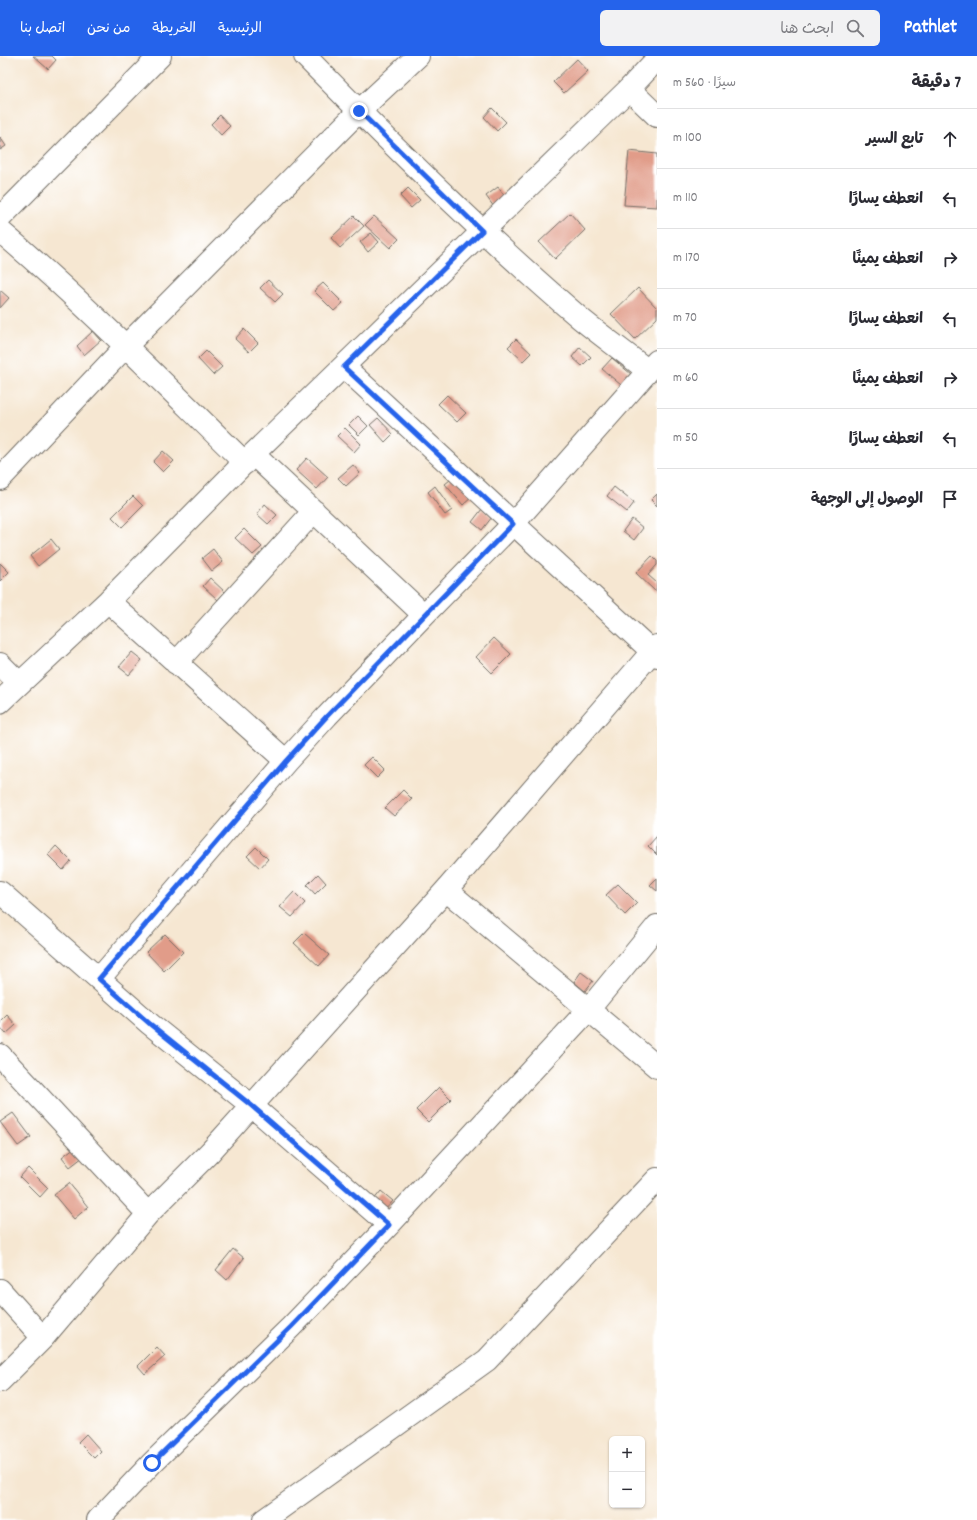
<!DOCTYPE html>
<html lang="ar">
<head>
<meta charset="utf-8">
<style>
	:root { --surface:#fff; --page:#f2f2f3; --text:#2b2b33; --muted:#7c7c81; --line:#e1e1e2; --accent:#2563eb }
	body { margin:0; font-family:Dekko,"Playpen Sans Arabic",sans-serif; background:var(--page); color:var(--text); direction:rtl }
	.controls { position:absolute; right:12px; bottom:12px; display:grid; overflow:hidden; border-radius:6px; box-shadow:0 1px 3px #0004 }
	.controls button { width:36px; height:36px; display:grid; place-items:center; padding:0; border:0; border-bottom:1px solid var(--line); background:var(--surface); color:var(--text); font:20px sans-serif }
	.stop { position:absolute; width:12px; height:12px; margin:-9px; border:3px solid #2563eb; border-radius:50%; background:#fff }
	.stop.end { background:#2563eb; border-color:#fff; box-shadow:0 1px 4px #0008 }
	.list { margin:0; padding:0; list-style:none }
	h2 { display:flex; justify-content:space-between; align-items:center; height:52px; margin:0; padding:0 16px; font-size:17px }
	h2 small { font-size:13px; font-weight:400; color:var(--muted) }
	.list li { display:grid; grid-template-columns:26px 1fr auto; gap:12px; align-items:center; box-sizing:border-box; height:60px; padding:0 16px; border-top:1px solid var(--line) }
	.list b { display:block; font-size:15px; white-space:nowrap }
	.list em { font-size:13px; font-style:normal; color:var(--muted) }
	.icon { flex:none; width:22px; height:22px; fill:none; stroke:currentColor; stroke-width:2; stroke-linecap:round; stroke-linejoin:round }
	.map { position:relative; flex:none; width:657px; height:1464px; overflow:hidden; direction:ltr }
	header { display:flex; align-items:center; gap:24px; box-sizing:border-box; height:56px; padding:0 20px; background:var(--accent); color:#fff }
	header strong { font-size:19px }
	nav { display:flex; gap:22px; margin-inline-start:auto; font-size:14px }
	.search { width:280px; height:36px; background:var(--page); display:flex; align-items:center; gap:10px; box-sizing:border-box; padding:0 14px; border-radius:6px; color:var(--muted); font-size:15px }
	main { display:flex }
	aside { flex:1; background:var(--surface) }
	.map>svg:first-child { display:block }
	.building { fill:#e19c89 }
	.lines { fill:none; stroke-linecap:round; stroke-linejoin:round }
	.minor-casing { stroke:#726d65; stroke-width:24 }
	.minor { stroke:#fff; stroke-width:22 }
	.route { stroke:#2563eb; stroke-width:5 }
</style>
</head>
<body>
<header>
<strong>Pathlet</strong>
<div class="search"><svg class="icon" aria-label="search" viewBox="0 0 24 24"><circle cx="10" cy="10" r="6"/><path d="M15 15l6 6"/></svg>ابحث هنا</div>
<nav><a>الرئيسية</a><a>الخريطة</a><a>من نحن</a><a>اتصل بنا</a></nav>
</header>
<main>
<aside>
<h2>7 دقيقة<small>سيرًا · 560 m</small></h2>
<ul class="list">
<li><svg class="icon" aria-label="ahead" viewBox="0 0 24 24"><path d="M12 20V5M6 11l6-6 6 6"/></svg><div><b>تابع السير</b></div><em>100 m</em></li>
<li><svg class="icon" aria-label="left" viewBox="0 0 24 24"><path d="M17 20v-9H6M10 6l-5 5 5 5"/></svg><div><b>انعطف يسارًا</b></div><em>110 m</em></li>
<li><svg class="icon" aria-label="right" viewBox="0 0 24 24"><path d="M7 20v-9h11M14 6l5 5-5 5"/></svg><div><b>انعطف يمينًا</b></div><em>170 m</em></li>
<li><svg class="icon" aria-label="left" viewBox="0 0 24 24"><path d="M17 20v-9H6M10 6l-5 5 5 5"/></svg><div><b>انعطف يسارًا</b></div><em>70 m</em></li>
<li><svg class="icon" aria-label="right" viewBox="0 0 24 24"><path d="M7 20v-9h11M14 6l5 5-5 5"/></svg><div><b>انعطف يمينًا</b></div><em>60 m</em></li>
<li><svg class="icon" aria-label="left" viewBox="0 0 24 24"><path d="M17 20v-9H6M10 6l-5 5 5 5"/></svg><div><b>انعطف يسارًا</b></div><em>50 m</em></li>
<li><svg class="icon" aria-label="arrive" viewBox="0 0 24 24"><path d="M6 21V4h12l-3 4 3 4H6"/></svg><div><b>الوصول إلى الوجهة</b></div></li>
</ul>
</aside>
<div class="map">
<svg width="657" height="1464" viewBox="0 0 657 1464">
	<rect width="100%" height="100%" fill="#fff"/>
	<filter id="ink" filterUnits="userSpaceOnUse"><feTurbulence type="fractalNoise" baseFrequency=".025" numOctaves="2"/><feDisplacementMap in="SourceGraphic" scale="8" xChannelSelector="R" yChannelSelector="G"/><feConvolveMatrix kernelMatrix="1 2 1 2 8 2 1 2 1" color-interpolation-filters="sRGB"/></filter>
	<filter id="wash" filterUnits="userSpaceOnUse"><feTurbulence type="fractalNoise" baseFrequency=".012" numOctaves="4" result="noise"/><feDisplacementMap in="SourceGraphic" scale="16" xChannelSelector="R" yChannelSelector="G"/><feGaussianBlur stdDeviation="0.9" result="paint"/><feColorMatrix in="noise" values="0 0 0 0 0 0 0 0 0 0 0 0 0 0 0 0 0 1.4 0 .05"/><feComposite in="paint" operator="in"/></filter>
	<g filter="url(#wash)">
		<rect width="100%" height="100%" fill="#f6e7d2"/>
		<g id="blocks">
			<path class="building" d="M33 0H52L56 4 48 13Z
				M577 3 588 15 564 37 553 26Z
				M492 52 506 66 497 75 484 61Z
				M220 59 230 70 221 79 211 68Z
				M0 81 6 90 0 94Z
				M629 95 657 98V151L624 149Z
				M498 131 506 142 494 151 486 140Z
				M408 132 420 144 411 152 400 140Z
				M570 157 585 174 555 203 539 186Z
				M354 160 364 170 340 192 331 182Z
				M374 160 399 183 390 192 365 169Z
				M371 177 379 186 368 196 360 186Z
				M268 224 283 238 275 246 260 232Z
				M323 227 343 247 334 255 314 235Z
				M638 232 657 252V262L635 283 611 258Z
				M0 234 9 242 0 252Z
				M244 273 258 287 249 296 235 283Z
				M93 275 101 284 84 299 77 290Z
				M516 283 531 297 523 305 508 291Z
				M580 291 591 301 582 310 572 301Z
				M206 295 222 311 213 319 198 303Z
				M612 302 631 318 621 329 602 313Z
				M447 339 466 357 457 366 438 348Z
				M358 360 368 370 359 379 349 369Z
				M378 362 393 378 385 386 370 369Z
				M345 372 361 388 354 396 337 380Z
				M163 395 174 405 163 416 153 406Z
				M307 402 328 421 317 433 296 414Z
				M353 409 360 417 346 430 338 422Z
				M455 420 473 440 463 449 445 428Z
				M435 430 452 454 445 459 428 436Z
				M614 431 634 447 627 456 607 440Z
				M657 438V450L651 444Z
				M133 440 143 450 122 471 112 461Z
				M265 448 277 459 268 468 257 458Z
				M482 453 492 461 482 474 472 466Z
				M632 463 643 472 634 484 623 475Z
				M244 473 262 491 253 499 235 482Z
				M51 483 59 493 38 510 30 500Z
				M213 493 223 506 212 515 202 502Z
				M652 500 657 505V509L648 519 657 527 656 536 636 517Z
				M0 507 9 516 0 525Z
				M210 522 225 536 218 544 203 530Z
				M494 582 511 598 492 617 476 601Z
				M132 596 142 604 129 619 119 611Z
				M372 701 385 714 377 722 364 709Z
				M403 734 412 743 394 760 385 752Z
				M657 780V799L648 790Z
				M56 790 71 805 63 814 48 799Z
				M256 791 268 803 260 812 247 800Z
				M318 818 326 827 315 838 307 829Z
				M657 822V835L650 829Z
				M618 828 637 847 625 859 606 839Z
				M294 836 305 847 292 861 280 851Z
				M304 877 329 899 319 910 294 887Z
				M165 878 183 896 164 915 146 896Z
				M581 916 593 925 585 935 574 926Z
				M7 959 16 969 6 978 0 971V966Z
				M439 1031 451 1043 428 1066 416 1054Z
				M13 1057 31 1081 18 1090 0 1066Z
				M75 1091 83 1101 70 1111 62 1101Z
				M28 1112 48 1132 40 1141 20 1121Z
				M69 1127 88 1151 74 1163 54 1139Z
				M381 1135 393 1145 384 1155 373 1145Z
				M233 1193 244 1202 227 1224 216 1214Z
				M157 1291 165 1300 145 1318 138 1310Z
				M86 1378 101 1395 94 1402 78 1386Z"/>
		</g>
	</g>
	<g filter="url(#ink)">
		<use href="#blocks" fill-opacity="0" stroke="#726d65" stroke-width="1"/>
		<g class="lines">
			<g class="minor-casing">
				<path id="minor" d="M305 0C394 91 484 180 581 263 603 281 626 297 648 315
					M629 33 657 60
					M0 162 160 0
					M0 175C86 248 165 329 245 407
					M344 311 657 600
					M253 398 424 559
					M0 423 126 290 359 55 418 0
					M108 545 286 705
					M176 607 314 455
					M0 608 19 627
					M0 646 108 545 253 398 629 33 657 3
					M446 834 657 1011
					M0 836 150 968 252 1050 389 1169
					M99 923 286 705 327 660 424 559 513 468 657 305
					M0 999 148 1158
					M0 1234 43 1282
					M0 1325 43 1282 148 1158 210 1096 446 834 657 590
					M98 1464 152 1407 291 1271 389 1169 589 953 657 870
					M264 1464 487 1304 657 1123"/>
			</g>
			<use href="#minor" class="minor"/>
		</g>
	</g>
	<g class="lines" filter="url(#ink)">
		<path class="route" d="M152 1407 291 1271 389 1169 252 1050 150 968 99 923 286 705 327 660 513 468 344 311 482 175 359 55"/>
	</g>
</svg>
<div class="controls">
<button>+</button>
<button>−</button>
</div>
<div class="stop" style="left:152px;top:1407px"></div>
<div class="stop end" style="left:359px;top:55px"></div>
</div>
</main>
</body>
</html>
